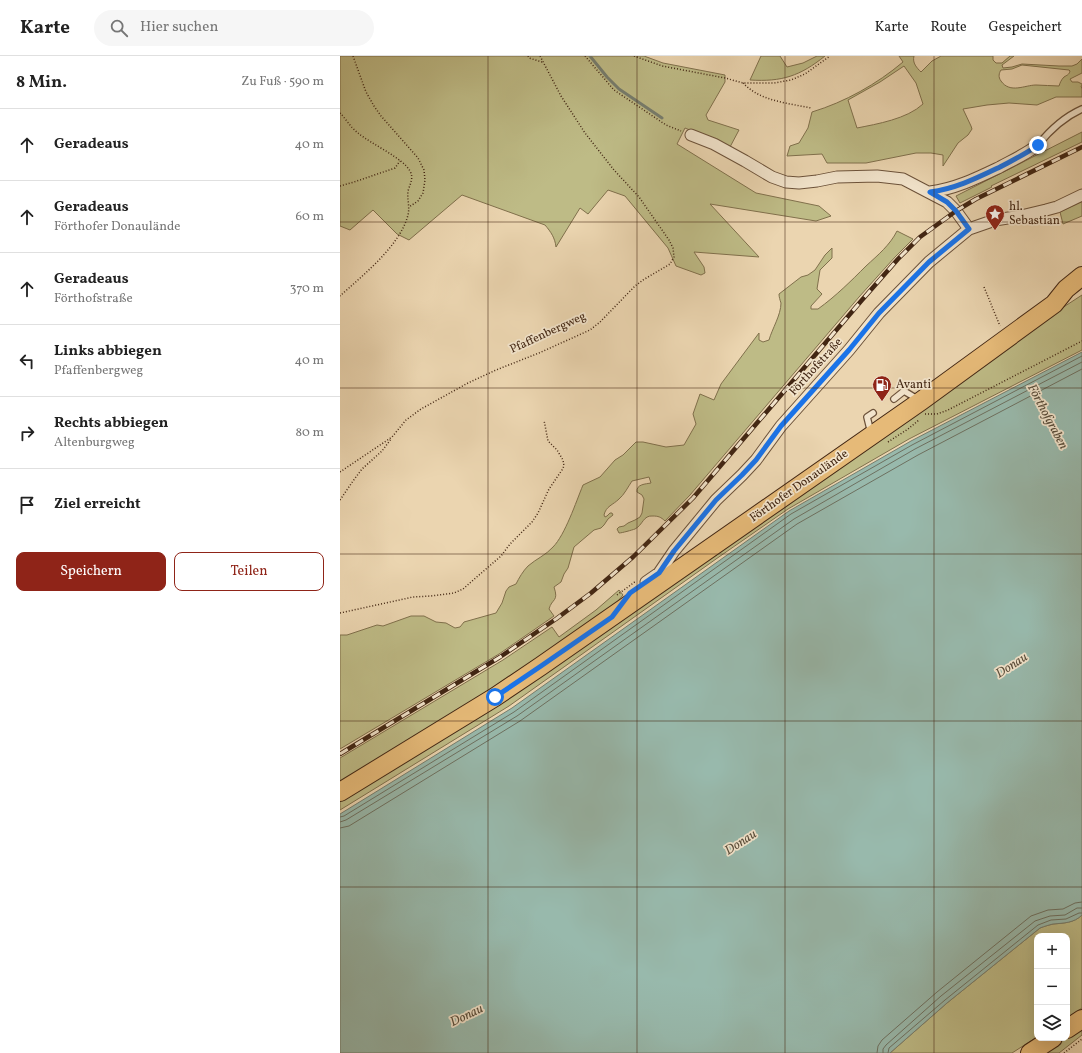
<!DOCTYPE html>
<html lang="de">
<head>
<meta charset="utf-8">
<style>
	:root { --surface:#fff; --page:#f6f6f6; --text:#222; --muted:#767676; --line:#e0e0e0; --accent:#8f2418 }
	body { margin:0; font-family:Vollkorn,serif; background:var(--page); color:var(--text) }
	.controls { position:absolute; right:12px; bottom:12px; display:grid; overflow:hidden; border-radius:8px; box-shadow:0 4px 16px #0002 }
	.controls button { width:36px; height:36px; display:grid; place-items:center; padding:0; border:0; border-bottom:1px solid var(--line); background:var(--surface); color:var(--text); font:20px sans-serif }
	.stop { position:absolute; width:12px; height:12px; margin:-9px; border:3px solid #1a73e8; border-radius:50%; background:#fff }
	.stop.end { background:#1a73e8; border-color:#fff; box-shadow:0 1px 4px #0008 }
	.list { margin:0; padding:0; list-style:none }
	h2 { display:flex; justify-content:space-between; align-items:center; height:52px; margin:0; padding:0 16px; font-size:17px }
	h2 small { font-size:13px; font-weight:400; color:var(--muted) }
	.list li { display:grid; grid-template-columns:26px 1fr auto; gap:12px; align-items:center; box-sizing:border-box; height:72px; padding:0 16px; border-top:1px solid var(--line) }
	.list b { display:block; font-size:15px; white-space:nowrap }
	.list p { margin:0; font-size:13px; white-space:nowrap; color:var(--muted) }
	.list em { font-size:13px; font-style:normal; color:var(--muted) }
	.actions { display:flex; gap:8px; padding:12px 16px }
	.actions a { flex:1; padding:9px 0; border:1px solid var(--accent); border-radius:8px; text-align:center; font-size:14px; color:var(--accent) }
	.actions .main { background:var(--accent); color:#fff }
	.icon { flex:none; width:22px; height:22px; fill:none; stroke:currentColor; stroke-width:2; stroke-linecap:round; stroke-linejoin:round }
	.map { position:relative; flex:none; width:742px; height:997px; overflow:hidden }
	header { display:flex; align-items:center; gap:24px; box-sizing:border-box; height:56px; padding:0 20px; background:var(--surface); border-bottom:1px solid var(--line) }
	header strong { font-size:19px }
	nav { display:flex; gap:22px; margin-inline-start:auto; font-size:14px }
	.search { width:280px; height:36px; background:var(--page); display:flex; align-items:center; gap:10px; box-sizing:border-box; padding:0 14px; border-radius:22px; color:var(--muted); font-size:15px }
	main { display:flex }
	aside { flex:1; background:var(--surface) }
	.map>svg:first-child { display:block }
	.green { fill:#bebb86; stroke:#80704c; fill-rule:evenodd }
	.water { fill:#98b9ac; stroke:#767e6f }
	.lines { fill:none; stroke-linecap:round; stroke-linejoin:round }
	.shore { stroke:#6d7060; stroke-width:1 }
	.stream { stroke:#767e6f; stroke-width:3 }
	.service-casing { stroke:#6c523a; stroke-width:8 }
	.minor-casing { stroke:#6c523a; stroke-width:13 }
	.primary-casing { stroke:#422613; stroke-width:20 }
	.path { stroke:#422613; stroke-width:1.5; stroke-dasharray:1 2; stroke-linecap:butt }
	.service { stroke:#f2e4cc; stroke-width:5.5 }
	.minor { stroke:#f2e4cc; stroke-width:11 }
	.primary { stroke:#e6ba78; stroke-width:18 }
	.rail-casing { stroke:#422613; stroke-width:4.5 }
	.rail { stroke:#f2e4cc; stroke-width:3; stroke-dasharray:9; stroke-linecap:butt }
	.route { stroke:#1a73e8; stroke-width:5 }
	.grid { fill:none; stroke:#422613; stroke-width:1; stroke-opacity:0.55 }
	.labels { text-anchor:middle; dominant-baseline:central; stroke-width:3.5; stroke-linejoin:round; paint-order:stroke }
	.poi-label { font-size:12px; fill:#422613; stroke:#f2e4cc; text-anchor:start }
	.street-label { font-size:12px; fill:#422613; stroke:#f2e4cc }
	.water-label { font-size:13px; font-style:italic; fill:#584b39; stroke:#f2e4cc }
</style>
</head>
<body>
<header>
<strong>Karte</strong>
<div class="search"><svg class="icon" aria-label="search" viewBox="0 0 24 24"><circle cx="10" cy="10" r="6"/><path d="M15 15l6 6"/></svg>Hier suchen</div>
<nav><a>Karte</a><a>Route</a><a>Gespeichert</a></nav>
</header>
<main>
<aside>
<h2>8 Min.<small>Zu Fuß · 590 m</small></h2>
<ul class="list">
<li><svg class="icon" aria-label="ahead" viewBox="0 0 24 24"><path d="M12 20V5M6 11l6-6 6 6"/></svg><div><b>Geradeaus</b></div><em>40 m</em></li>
<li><svg class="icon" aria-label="ahead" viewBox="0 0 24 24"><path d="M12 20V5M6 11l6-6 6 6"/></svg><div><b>Geradeaus</b><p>Förthofer Donaulände</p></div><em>60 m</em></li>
<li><svg class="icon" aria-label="ahead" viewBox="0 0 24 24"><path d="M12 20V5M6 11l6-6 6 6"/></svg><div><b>Geradeaus</b><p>Förthofstraße</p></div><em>370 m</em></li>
<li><svg class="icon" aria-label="left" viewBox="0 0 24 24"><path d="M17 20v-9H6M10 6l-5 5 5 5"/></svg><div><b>Links abbiegen</b><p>Pfaffenbergweg</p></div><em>40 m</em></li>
<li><svg class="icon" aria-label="right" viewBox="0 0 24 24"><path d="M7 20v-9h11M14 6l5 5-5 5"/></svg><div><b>Rechts abbiegen</b><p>Altenburgweg</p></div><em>80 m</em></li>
<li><svg class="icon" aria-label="arrive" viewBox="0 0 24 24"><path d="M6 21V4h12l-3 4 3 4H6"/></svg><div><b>Ziel erreicht</b></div></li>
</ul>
<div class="actions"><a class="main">Speichern</a><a>Teilen</a></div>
</aside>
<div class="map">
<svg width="742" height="997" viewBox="0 0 742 997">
	<rect width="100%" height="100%" fill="#ebd5b0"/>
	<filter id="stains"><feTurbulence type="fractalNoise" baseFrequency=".005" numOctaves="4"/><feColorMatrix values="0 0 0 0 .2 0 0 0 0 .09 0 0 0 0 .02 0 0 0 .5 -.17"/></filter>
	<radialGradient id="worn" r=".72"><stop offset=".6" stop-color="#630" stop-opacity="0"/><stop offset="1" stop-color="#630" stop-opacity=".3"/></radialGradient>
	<path class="green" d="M0 0H304L323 7 385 19V26L366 59 368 64 399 74 390 91 345 72 337 88 416 137 479 150 491 160 476 165 370 148 419 201 354 196 364 211 365 217 361 219 336 210 328 192 285 140 268 134 248 158 240 152 216 191C215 182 211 176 205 169L122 139 69 184 57 178 33 154 10 174 0 170Z
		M421 0H440L447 11 463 7 477 0H485C460 20 442 26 410 24Z
		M559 0H574C572 7 577 12 581 16L592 5 601 0H653V4L656 7H662L670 0H674L662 9 663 12 672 11 682 8 719 10H732L737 8 742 3V17L730 23 732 26H738L742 28V30H741L742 33V41H716L697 49 669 47 647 49 623 53 631 70 632 73 628 79 618 87 603 110V99L591 97H576L526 107H487L482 98 447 100 450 90 459 87 468 72 472 56C505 46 537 28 563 6ZM682 9 729 14 730 15C729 19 727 19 724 21 721 24 720 27 719 30 711 30 704 29 696 29 685 29 670 38 661 25 658 21 659 17 661 14L672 13ZM564 10 576 27 583 48C567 63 537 68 517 72L508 44 540 26Z
		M742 76V86L651 130 652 131 620 147 616 140Z
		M742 145V160L723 168 720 156Z
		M557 175 573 183 555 201 519 241 350 439 325 465C321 461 318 460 313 460 303 459 303 469 295 473 292 474 282 477 279 477L277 473 279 471 284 470 288 467 295 464 300 461 302 457 304 443 302 439 297 436C296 428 306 428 311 427L309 421 292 425C288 431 284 439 279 443 273 449 266 450 264 459L265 461 267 460 270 457H272L273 459 268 463 264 469 261 472 254 474 234 491 228 512 224 518 221 526 214 531C219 546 212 542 209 553L214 560 159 598 0 693V579H7L37 569 43 570 71 560H84L96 566 106 567 115 572 120 571 124 566 156 557 162 547 166 535 169 531 176 528C179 522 183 515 188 510 196 503 206 499 213 491 225 479 236 446 243 429L260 421 275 404 283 399 296 386H303L326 391 344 389 356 368 353 358 360 338 374 344 381 328 419 277V284L423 286 429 284C432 273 441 259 441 247 440 244 439 241 439 238L461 221 468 219 475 214 485 199 492 192V202L480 214 477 233 482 238 471 250V253H478C496 240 511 225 526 210 538 199 550 189 557 175Z
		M742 239V294L569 383 448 453 376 503 169 650 0 754V742L719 254Z
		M279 534 283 539 268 557 0 731V702L163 604 212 571 219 581 256 554Z
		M742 859V952L727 962V880H697V981L672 997H550L607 947 700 872C705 870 709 869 713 868 724 867 734 867 742 859Z
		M742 971V979L719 997H703Z"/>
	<path class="water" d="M742 296V859C734 867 724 867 713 868 709 869 705 870 700 872L607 947 550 997H0V758L172 652 449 455 571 385Z"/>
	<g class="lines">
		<path class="shore" d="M0 761 4 760 174 656 451 458 572 389 742 300
			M0 766 6 764 177 660 454 463 575 393 742 306
			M0 772 9 770 180 665 457 468 578 399 742 313
			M537 997 538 990 542 984 597 936 691 860 708 854 723 853 735 847 742 846
			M543 997V993L546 989 601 940 695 865 710 860 725 859 737 852H742
			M548 997 549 992 605 944 698 869 711 864 726 863 739 857H742"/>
		<path class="stream" d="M250 0 267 21 279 33 322 62"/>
		<g class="service-casing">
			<path id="service" d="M698 89C710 74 724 61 742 53
				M554 343 564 335 579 344
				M531 377 527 361 533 357"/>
		</g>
		<g class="minor-casing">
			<path id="minor" d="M351 79 374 88 405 105 432 121 446 126 459 127 477 125 497 121 537 120 563 123 607 146 616 155 629 173
				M590 136C615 133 637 122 660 111 673 104 686 98 698 89
				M306 526 319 517 334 495 376 444 402 419 416 404 441 370 509 294 539 257 589 206 629 173 655 164 681 160 706 154 717 151 742 139"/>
		</g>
		<g class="primary-casing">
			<path id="primary" d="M0 736 155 641 201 610 581 345 714 248 726 233 742 220
				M727 973 742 963
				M690 997 713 982"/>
		</g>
		<path class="path" d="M13 0 26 36 34 50 41 60 78 102 84 114 85 124 83 137 78 145 69 151
			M188 0 189 2 202 6
			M245 0 274 34 326 69 341 75
			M294 0 322 10 385 22 403 27H434L451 24 465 18 490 0
			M403 27C420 45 447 47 471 52
			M0 57C6 63 11 72 18 77 31 88 63 102 70 115 74 122 70 128 68 135 67 143 70 151 68 159 60 190 23 219 0 240
			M0 130 14 126 55 112 60 105
			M644 231 660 270
			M585 358H597L608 354 742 285
			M548 386 568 373 579 364
			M0 416 52 381 66 364 81 353 128 327 156 314 199 297 250 274 260 266 295 230 303 224 330 208 334 201 333 192 329 184 299 141 274 114 245 77 221 40 200 0
			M0 444 13 425 22 413 42 395 51 383
			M277 539 296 525
			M0 557 73 541 91 540 114 537 123 533 131 526 161 500 170 488 192 466 198 457 209 433 222 414 224 410 223 404 217 394 208 385 204 364
			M724 997 742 983"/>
		<use href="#service" class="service"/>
		<use href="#minor" class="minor"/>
		<use href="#primary" class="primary"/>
		<g class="rail-casing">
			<path id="rail" d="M0 698 160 601 216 563 251 537 293 501 353 442 522 244 558 203 580 181 616 155 636 143 742 91"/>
		</g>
		<use href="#rail" class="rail"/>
	</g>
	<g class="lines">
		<path class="route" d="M155 641 201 610 272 561 290 537 319 517 334 495 376 444 402 419 416 404 441 370 509 294 539 257 589 206 629 173 616 155 607 146 590 136C615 133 637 122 660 111 673 104 686 98 698 89"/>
	</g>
	<path class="grid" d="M148 0V997M297 0V997M445 0V997M594 0V997M0 166H742M0 332H742M0 498H742M0 665H742M0 831H742"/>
	<defs>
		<g id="sight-pin" transform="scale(1)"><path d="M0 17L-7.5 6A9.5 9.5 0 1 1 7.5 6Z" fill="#8f2418" stroke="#f2e4cc"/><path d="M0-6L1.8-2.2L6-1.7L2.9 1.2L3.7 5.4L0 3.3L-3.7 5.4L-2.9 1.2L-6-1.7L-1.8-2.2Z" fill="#fff"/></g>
		<g id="fuel-pin" transform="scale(1)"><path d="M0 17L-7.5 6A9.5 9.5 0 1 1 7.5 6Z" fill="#8f2418" stroke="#f2e4cc"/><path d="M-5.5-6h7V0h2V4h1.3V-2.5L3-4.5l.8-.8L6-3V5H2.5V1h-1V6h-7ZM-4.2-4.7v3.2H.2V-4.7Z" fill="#fff"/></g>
	</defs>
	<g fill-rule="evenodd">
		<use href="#sight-pin" x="655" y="158"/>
		<use href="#fuel-pin" x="542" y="329"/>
	</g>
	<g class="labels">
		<g class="poi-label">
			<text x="669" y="151">hl.<tspan x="669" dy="14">Sebastian</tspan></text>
			<text x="556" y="329">Avanti</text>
		</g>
		<g class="street-label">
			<text transform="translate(208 277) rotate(-25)">Pfaffenbergweg</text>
			<text transform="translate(476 311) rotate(-48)">Förthofstraße</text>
			<text transform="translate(459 430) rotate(-35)">Förthofer Donaulände</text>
		</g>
		<g class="water-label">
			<text transform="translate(707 361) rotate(62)">Förthofgraben</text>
			<text transform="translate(672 610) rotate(-33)">Donau</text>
			<text transform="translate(401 787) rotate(-33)">Donau</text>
			<text transform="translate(127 960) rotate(-26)">Donau</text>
		</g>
	</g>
	<rect width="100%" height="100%" filter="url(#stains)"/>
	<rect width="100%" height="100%" fill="url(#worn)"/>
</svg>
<div class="controls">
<button>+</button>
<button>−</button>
<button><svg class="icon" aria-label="layers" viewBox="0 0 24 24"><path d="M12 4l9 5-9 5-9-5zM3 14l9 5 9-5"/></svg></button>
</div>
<div class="stop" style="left:155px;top:641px"></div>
<div class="stop end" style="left:698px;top:89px"></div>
</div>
</main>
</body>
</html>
